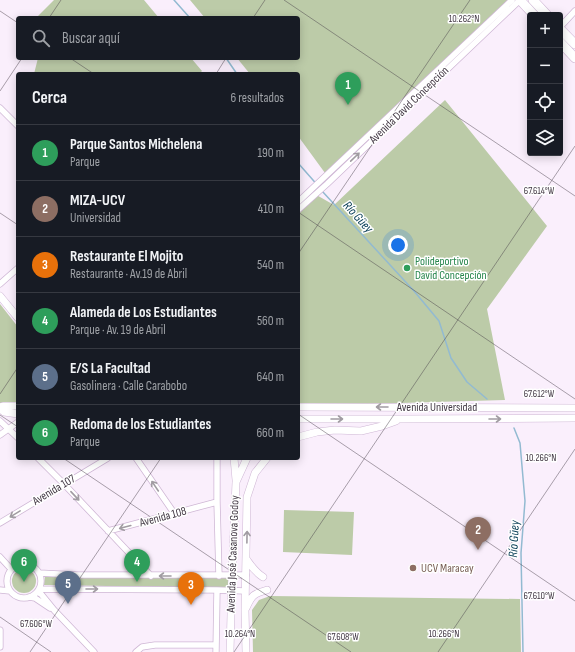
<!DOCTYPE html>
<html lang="es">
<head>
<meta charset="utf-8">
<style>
	:root { --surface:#171b24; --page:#242831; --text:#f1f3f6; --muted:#9ea1a6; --line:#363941; --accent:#a17025 }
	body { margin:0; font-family:"Sofia Sans Condensed",sans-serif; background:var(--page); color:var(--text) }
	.controls { position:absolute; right:12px; top:12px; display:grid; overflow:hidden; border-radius:4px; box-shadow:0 2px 10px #0003 }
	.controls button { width:36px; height:36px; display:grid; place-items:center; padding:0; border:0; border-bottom:1px solid var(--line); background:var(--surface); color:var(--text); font:20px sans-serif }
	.you { position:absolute; left:398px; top:245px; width:14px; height:14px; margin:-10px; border:3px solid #fff; border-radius:50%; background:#1a73e8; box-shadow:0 0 0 6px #1a73e833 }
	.badge { display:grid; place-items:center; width:26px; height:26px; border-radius:50%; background:var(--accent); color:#fff; font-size:13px; font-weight:700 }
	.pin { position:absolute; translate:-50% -33px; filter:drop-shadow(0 1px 2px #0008) }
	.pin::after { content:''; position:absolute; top:21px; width:14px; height:12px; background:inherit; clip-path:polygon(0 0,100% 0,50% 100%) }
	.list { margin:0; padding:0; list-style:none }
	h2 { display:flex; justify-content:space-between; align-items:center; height:52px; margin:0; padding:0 16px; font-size:17px }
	h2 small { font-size:13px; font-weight:400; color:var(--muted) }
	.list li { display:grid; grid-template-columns:26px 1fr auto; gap:12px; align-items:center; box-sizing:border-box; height:56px; padding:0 16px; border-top:1px solid var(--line) }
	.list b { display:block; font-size:15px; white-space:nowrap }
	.list p { margin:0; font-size:13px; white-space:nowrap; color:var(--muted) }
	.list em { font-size:13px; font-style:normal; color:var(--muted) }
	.icon { flex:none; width:22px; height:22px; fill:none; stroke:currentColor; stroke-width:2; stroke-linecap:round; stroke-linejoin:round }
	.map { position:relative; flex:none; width:575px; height:652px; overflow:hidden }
	.search { position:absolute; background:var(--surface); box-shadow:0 2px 10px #0003; left:16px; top:16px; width:284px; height:44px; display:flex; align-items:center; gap:10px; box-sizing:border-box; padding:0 14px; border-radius:4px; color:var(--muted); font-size:15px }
	.panel { position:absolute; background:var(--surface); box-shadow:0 2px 10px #0003; left:16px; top:72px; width:284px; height:388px; border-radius:4px }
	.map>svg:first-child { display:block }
	.green { fill:#bccba8 }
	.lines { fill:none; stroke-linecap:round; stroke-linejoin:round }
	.stream { stroke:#92bad1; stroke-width:1.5 }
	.minor-casing { stroke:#cfb7d5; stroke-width:7 }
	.tertiary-casing { stroke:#cfb7d5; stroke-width:8 }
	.primary-casing { stroke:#cfb7d5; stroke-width:10 }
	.minor { stroke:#fff; stroke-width:5.5 }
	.tertiary { stroke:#fff; stroke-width:7 }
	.primary { stroke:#fff; stroke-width:9 }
	.oneway { stroke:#a19ca2 }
	.ticks { fill:none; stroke:#433945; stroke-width:1; stroke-opacity:0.45 }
	.leisure-dot { fill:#2e9e5b; stroke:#fff; stroke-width:1.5 }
	.education-dot { fill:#8d6e63; stroke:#fff; stroke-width:1.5 }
	.labels { text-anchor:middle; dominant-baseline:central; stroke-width:3; stroke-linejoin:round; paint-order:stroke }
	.street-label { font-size:12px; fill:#433945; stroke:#fff }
	.leisure-label { font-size:12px; fill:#27864d; stroke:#fff; text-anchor:start }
	.education-label { font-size:12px; fill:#785e54; stroke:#fff; text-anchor:start }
	.water-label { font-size:13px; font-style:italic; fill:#033a52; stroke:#fff }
	.ticks-label { font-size:10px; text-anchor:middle; fill:#433945; stroke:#fff; stroke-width:3; stroke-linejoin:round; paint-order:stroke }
</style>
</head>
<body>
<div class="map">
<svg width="575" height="652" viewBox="0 0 575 652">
	<rect width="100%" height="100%" fill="#faeffc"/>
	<path class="green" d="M54 0H144L159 18H36Z
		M190 0H508L325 173 298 136V74H250L237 58H298V18H205Z
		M38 58H191L202 71 199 74H34Z
		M445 100 547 226 487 309 505 400 298 406V207L313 193 334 205Z
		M0 304 18 327V403H0Z
		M284 510 354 512 352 555 283 552Z
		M12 581a12 12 0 1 1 24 0a12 12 0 1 1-24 0Z
		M45 576 230 578V588L44 585Z
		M270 596 520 599 521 652H253L252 610 259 600Z"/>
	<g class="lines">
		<path class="stream" d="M174 0 190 18
			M226 58 237 74
			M298 163 320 188
			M322 191 414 291 439 321 451 358 467 382 487 399
			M514 428 520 443 525 501 521 553 523 652"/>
		<g class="minor-casing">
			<path id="minor" d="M560 27 575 11
				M0 108 18 126
				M298 202 512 0
				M298 210 327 184 520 0
				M0 284 18 268
				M0 421 18 438
				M0 435 18 422
				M38 458 64 484 151 576
				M136 458 174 513
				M217 458V502L219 576
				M0 523 108 458
				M108 531 217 502
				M0 557 11 569
				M7 581a17 17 0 1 1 34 0a17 17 0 1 1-34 0Z
				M39 573 78 575H246
				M39 589 217 590 245 591
				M0 590 10 591
				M37 592 41 594 54 610 94 652
				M29 597 35 598 50 608
				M0 630V647
				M136 652 142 647 155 645H216
				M216 652 217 590"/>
		</g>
		<g class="tertiary-casing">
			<path id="tertiary" d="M0 296 18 318
				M0 407 3 406H18
				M298 407 575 408
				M0 409 4 412 18 414
				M298 419H402L575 418
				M298 437 317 432 335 430 361 431 382 426 396 421
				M234 458 236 480
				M247 560C252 567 255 572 263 577
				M246 608C252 595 253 594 267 590
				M230 652 232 576 236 482 247 458
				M246 652 245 610 247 497 255 473 267 458"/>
		</g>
		<g class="primary-casing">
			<path id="primary" d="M520 0 534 15
				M533 0 547 15
				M560 29 575 44
				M560 42 575 58"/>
		</g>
		<use href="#minor" class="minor"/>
		<use href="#tertiary" class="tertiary"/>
		<use href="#primary" class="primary"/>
	</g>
	<defs><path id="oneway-shaft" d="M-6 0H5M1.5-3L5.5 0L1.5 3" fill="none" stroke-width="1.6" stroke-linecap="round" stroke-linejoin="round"/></defs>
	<g class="oneway">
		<use href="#oneway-shaft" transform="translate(355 157) rotate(-44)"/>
		<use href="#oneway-shaft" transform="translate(382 407) rotate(-180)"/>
		<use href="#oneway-shaft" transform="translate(337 419)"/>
		<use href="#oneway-shaft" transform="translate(495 419)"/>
		<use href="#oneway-shaft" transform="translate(155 486) rotate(-124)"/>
		<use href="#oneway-shaft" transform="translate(75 496) rotate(47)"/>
		<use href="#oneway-shaft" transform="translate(15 514) rotate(149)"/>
		<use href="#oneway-shaft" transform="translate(125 527) rotate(165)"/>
		<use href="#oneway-shaft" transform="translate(247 537) rotate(-89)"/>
		<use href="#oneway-shaft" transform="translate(165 576) rotate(-180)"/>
		<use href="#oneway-shaft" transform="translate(92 589)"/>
	</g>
	<path class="ticks" d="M284 0 575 196M0 11 18 23M49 18 61 0M253 18 265 0M70 58 94 74M216 74 226 58M0 91 22 58M298 212 575 399M0 213 18 225M298 254 470 0M0 394 18 367M298 414 575 601M0 415 18 427M63 458 351 652M0 617 51 652M30 652 161 458M234 652 575 146M438 652 575 449"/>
	<circle class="leisure-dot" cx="407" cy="268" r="4"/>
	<circle class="education-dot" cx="413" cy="568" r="4"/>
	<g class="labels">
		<g class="street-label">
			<text transform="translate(409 105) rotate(-44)">Avenida David Concepción</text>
			<text x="437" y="407">Avenida Universidad</text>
			<text transform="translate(54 490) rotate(-31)">Avenida 107</text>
			<text transform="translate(163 517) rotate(-15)">Avenida 108</text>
			<text transform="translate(233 554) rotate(-88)">Avenida José Casanova Godoy</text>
		</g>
		<g class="leisure-label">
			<text x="415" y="261">Polideportivo<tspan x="415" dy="14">David Concepción</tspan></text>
		</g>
		<g class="education-label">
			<text x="421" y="568">UCV Maracay</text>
		</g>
		<g class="water-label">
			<text transform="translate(358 217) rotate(48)">Río Güey</text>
			<text transform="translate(514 539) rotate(-87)">Río Güey</text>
		</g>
	</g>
	<g class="ticks-label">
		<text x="464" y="22">10.262°N</text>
		<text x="539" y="194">67.614°W</text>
		<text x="539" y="397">67.612°W</text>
		<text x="541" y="461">10.266°N</text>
		<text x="539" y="599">67.610°W</text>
		<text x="36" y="627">67.606°W</text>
		<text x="240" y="637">10.264°N</text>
		<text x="444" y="637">10.266°N</text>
		<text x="343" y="640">67.608°W</text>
	</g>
</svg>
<div class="controls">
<button>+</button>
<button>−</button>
<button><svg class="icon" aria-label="locate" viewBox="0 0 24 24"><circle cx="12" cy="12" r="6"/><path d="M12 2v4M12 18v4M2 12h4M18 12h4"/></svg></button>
<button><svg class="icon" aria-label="layers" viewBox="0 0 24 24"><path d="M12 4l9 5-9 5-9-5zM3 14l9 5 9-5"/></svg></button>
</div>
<div class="you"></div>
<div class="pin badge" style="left:348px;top:105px;background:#2e9e5b">1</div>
<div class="pin badge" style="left:478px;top:550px;background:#8d6e63">2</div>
<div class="pin badge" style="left:191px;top:605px;background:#e8710a">3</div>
<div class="pin badge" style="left:137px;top:582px;background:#2e9e5b">4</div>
<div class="pin badge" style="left:68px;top:604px;background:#5c6f8a">5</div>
<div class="pin badge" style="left:24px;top:582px;background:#2e9e5b">6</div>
<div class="search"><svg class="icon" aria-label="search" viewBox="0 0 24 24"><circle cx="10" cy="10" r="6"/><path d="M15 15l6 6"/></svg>Buscar aquí</div>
<section class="panel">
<h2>Cerca<small>6 resultados</small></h2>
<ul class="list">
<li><span class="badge" style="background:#2e9e5b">1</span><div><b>Parque Santos Michelena</b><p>Parque</p></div><em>190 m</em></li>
<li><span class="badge" style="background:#8d6e63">2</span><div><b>MIZA-UCV</b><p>Universidad</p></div><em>410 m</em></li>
<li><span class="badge" style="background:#e8710a">3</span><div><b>Restaurante El Mojito</b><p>Restaurante · Av.19 de Abril</p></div><em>540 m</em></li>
<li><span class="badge" style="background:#2e9e5b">4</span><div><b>Alameda de Los Estudiantes</b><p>Parque · Av. 19 de Abril</p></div><em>560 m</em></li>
<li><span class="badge" style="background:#5c6f8a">5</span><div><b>E/S La Facultad</b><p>Gasolinera · Calle Carabobo</p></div><em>640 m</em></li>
<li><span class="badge" style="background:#2e9e5b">6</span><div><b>Redoma de los Estudiantes</b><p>Parque</p></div><em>660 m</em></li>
</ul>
</section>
</div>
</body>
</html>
